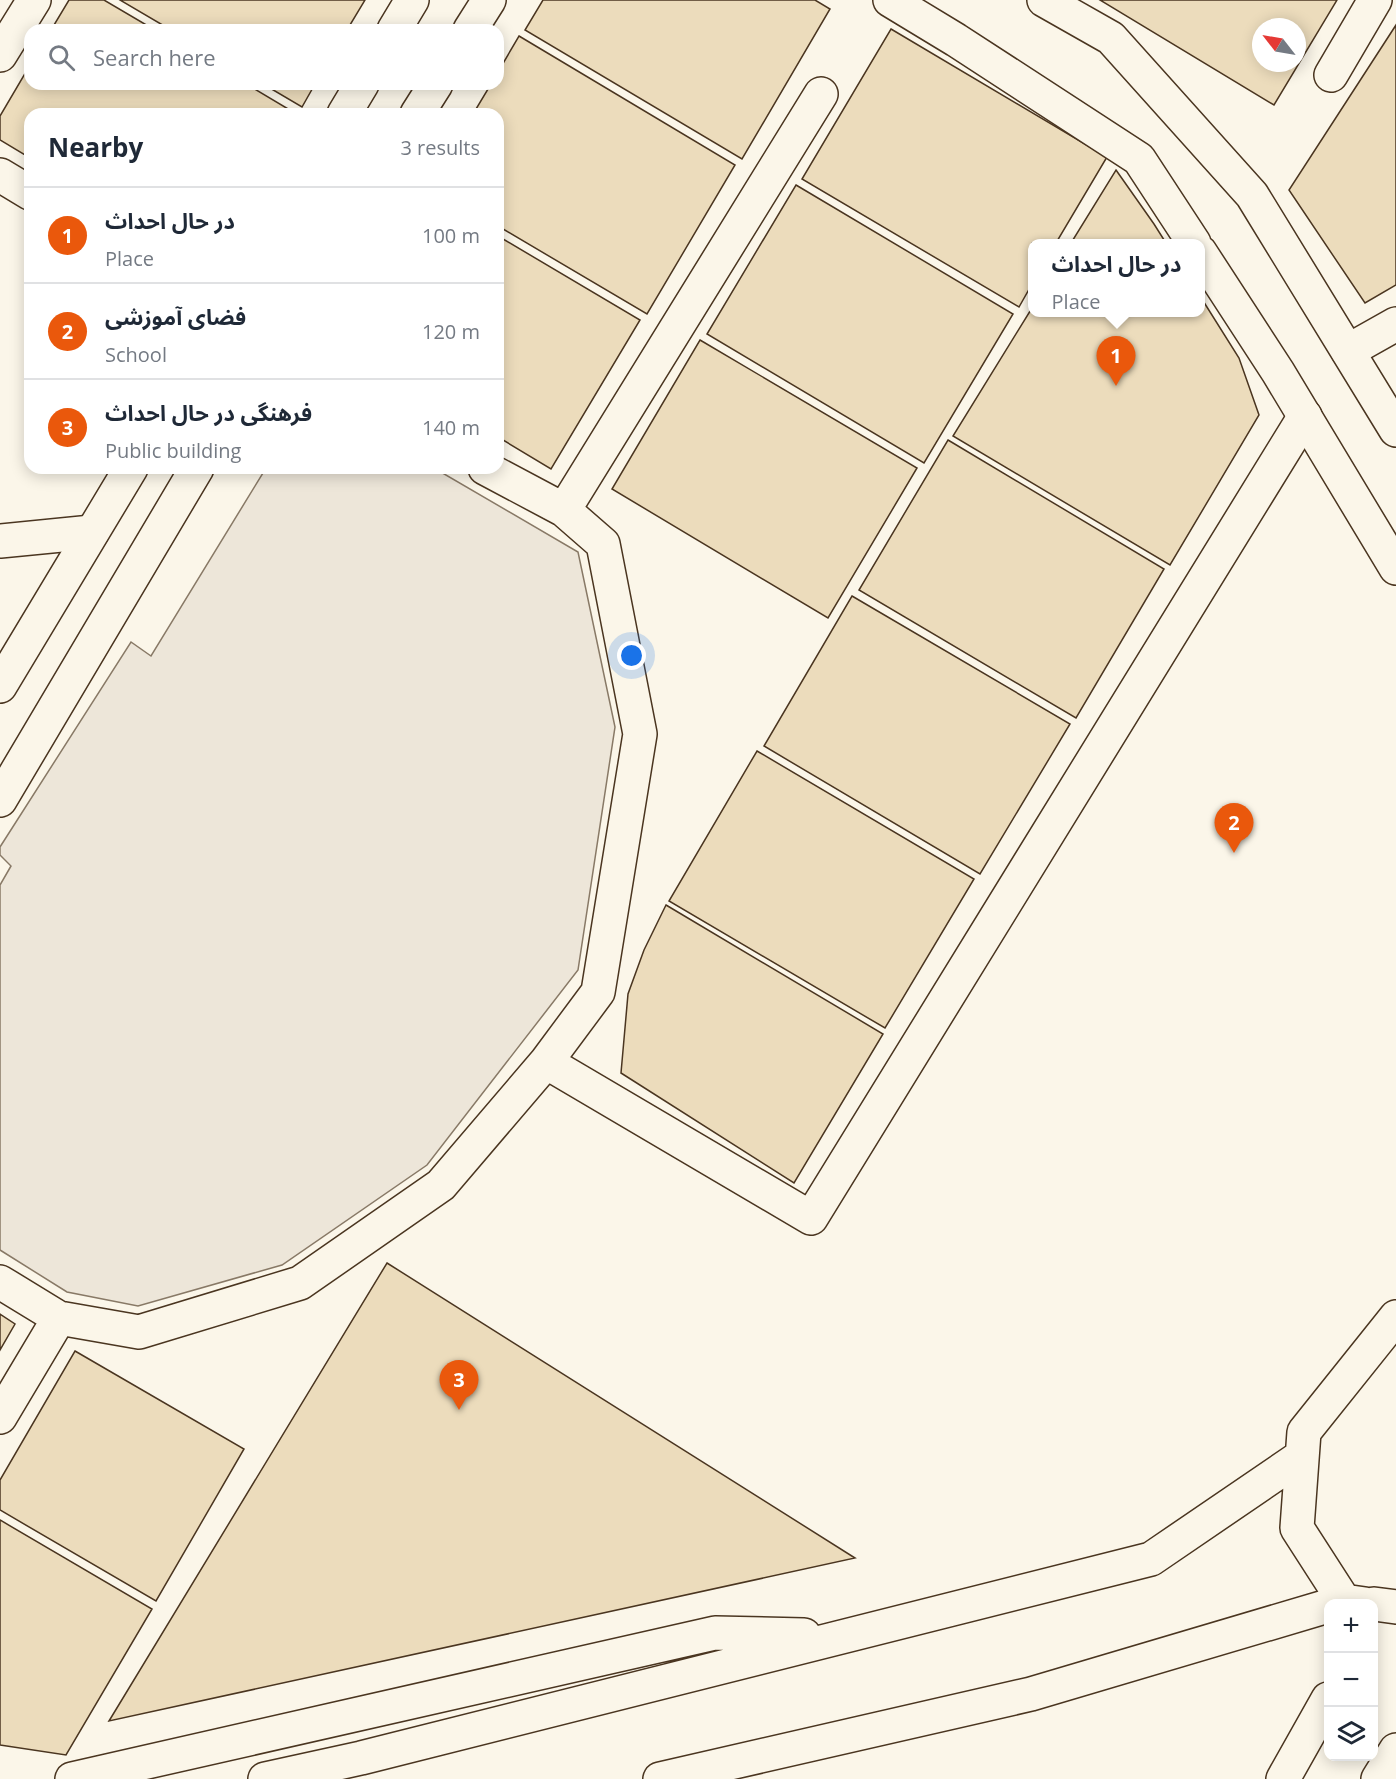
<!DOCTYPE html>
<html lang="en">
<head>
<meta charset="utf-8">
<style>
	:root { --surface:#fff; --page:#f2f2f3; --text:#1f2937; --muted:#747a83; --line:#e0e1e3; --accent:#ea580c }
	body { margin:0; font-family:"Open Sans","Noto Sans Arabic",sans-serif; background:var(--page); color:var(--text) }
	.controls { position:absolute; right:18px; bottom:18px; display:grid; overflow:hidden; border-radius:12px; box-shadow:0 3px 15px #0003 }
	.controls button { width:54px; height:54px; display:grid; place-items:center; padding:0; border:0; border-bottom:2px solid var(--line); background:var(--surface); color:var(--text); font:30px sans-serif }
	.compass { position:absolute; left:1252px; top:18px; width:54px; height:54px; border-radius:50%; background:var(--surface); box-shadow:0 3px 15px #0003; rotate:301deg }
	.you { position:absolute; left:632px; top:656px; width:21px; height:21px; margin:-15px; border:4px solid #fff; border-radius:50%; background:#1a73e8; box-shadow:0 0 0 9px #1a73e833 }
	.badge { display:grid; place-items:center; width:39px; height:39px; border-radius:50%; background:var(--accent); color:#fff; font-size:20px; font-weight:700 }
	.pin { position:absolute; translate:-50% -50px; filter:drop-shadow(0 2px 3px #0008) }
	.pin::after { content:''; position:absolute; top:32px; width:21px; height:18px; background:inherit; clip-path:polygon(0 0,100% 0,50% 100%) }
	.popup { position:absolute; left:1028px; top:239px; width:177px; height:78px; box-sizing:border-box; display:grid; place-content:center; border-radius:12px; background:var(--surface); filter:drop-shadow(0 2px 4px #0005); font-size:20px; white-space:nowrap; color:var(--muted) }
	.popup b { font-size:22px; color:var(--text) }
	.popup::after { content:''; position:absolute; left:50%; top:100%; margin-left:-12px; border:12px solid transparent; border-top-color:var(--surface) }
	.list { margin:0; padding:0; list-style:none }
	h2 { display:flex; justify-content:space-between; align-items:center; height:78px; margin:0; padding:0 24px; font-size:26px }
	h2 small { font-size:20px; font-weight:400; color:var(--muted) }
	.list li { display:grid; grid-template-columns:39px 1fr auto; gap:18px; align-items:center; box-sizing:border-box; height:96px; padding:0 24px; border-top:2px solid var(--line) }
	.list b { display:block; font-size:22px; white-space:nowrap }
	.list p { margin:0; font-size:20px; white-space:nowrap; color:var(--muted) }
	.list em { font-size:20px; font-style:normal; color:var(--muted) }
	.icon { flex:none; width:33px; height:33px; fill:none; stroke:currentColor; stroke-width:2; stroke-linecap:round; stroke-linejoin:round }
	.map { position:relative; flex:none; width:1396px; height:1779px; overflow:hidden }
	.search { position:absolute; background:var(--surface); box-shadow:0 3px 15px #0003; left:24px; top:24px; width:480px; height:66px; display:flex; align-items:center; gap:15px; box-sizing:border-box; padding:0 21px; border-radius:18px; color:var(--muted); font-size:22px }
	.panel { position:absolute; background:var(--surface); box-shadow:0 3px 15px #0003; left:24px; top:108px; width:480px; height:366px; border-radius:18px }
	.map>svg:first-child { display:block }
	.green { fill:#ede6d9; stroke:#887966; stroke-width:1.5 }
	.building { fill:#ecdcbc; stroke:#4a3520; stroke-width:1.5; fill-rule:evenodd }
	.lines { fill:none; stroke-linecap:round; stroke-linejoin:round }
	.street-casing { stroke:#4a3520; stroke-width:36 }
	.secondary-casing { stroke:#4a3520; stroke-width:36 }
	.street { stroke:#fbf6e9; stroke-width:33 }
	.secondary { stroke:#fbf6e9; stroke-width:33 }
</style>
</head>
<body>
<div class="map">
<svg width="1396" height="1779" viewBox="0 0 1396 1779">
	<rect width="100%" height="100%" fill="#fbf6e9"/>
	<path class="green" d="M266 468H434L578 552 615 727 578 970 427 1165 282 1265 138 1306 67 1292 0 1250V885L11 866 0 855V847L131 642 151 656Z"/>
	<path class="building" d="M69 0H104L155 30H51Z
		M120 0H365L347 30H171Z
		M543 0H815L830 9 742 159 525 30Z
		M1100 0H1337L1274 105ZM1261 27H1297V63H1261Z
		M1396 25V285L1365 303 1289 190Z
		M891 29 1107 157 1056 243H1032V284L1019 307 802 179Z
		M519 36 735 165 647 314 498 226V114H473L491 84H498V72Z
		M30 65V84H246L295 113 30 114V158L0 140V116Z
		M263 84H315L302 107Z
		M1116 170 1154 224 1166 243H1071Z
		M796 185 1013 314 924 463 707 334Z
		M498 236 640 320 551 469 498 437Z
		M1200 296 1239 358 1259 415 1170 565 953 436 1032 308V312H1200Z
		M700 340 917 468 828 618 612 489Z
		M948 440 1164 569 1076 718 859 590Z
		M852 596 1070 724 980 874 764 746Z
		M757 751 974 879 885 1028 669 901Z
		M666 905 883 1034 794 1183 621 1073 628 994 644 950Z
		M387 1263 855 1558 109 1721Z
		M0 1314 15 1324 0 1350Z
		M75 1351 244 1449 156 1601 0 1510V1480Z
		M0 1520 152 1609 66 1755 0 1745Z"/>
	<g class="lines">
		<g class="street-casing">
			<path id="street" d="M0 55 34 0
				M1331 75 1375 0
				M0 175 30 193
				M1348 351 1396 324
				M564 510 821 94
				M0 541 92 532
				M546 1062 811 1218 1305 416
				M0 1282 59 1318 139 1332 300 1283 441 1185 546 1062 598 992 640 734 603 544 564 510 485 468
				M0 1417 59 1318"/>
		</g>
		<g class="secondary-casing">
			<path id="secondary" d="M890 0 956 40 1139 159 1194 243
				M1044 0 1111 38 1252 195 1396 430
				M394 30 412 0
				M470 30 489 0
				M344 114 362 84
				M417 114 436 84
				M1200 252 1278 372 1396 568
				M0 686 131 468
				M0 800 197 468
				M1365 1604 1344 1601 1297 1528 1304 1432 1396 1317
				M1374 1604 1396 1607
				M72 1779 715 1633 804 1635
				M265 1779 361 1758 1151 1559 1302 1456
				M660 1779 1031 1694 1328 1606
				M1283 1779 1328 1699
				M1378 1779 1396 1750"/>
		</g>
		<use href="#street" class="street"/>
		<use href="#secondary" class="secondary"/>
	</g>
</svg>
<div class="controls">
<button>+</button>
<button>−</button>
<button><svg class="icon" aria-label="layers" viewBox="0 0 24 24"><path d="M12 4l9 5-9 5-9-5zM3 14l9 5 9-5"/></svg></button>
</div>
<svg class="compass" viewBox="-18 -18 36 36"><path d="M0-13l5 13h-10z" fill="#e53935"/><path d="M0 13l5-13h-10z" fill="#747a83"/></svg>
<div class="you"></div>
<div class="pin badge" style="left:1116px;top:386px">1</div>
<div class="popup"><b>در حال احداث</b>Place</div>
<div class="pin badge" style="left:1234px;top:853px">2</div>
<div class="pin badge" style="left:459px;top:1410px">3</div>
<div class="search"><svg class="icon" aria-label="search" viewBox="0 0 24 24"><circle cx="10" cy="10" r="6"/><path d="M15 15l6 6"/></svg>Search here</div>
<section class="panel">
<h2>Nearby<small>3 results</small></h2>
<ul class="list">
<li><span class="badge">1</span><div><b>در حال احداث</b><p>Place</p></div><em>100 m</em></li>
<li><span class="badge">2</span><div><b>فضای آموزشی</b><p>School</p></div><em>120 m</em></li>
<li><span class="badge">3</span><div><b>فرهنگی در حال احداث</b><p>Public building</p></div><em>140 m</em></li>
</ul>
</section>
</div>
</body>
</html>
